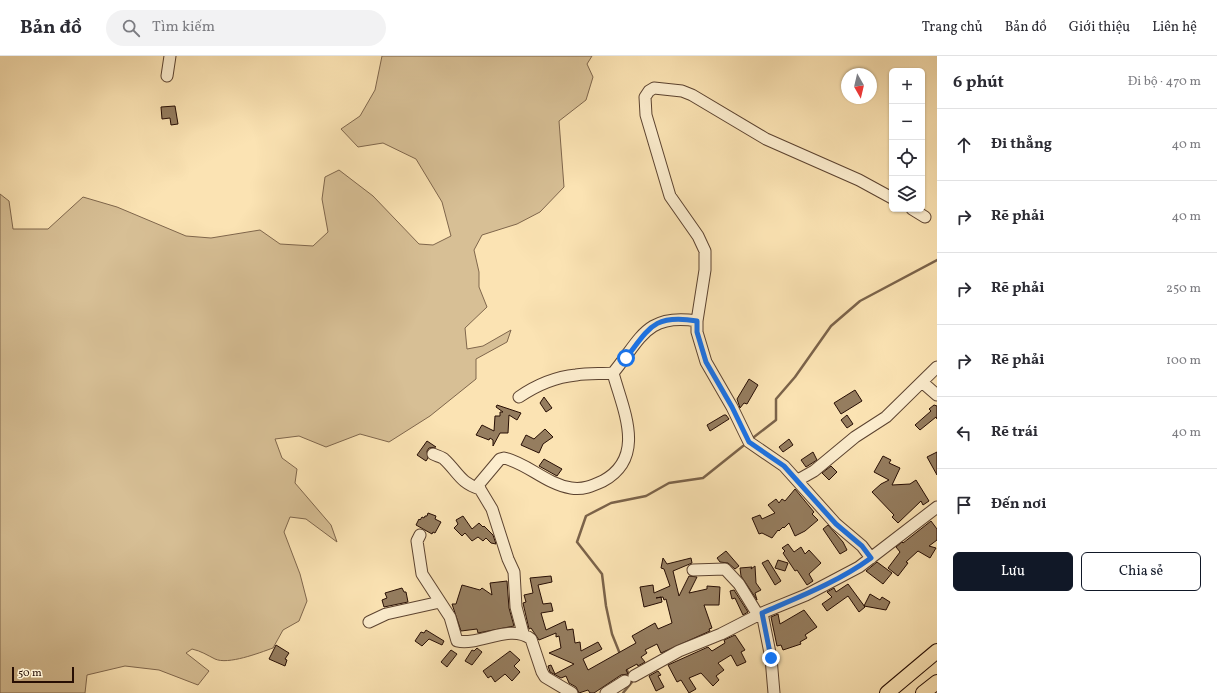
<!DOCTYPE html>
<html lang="vi">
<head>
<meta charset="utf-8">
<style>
	:root { --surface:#fff; --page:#f2f2f3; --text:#2b2b33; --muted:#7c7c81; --line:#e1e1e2; --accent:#111827 }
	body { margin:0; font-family:Vollkorn,serif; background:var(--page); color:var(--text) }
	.controls { position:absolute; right:12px; top:12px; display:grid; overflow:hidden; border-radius:6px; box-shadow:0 1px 3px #0004 }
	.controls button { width:36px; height:36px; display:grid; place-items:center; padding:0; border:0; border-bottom:1px solid var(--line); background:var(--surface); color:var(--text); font:20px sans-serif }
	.compass { position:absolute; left:841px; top:12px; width:36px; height:36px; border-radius:50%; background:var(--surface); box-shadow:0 1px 3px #0004; rotate:172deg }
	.scale { position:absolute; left:12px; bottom:10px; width:62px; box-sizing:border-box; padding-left:4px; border:2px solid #270e04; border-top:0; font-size:11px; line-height:14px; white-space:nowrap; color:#270e04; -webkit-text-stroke:3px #fcedce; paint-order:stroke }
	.stop { position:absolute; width:12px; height:12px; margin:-9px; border:3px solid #1a73e8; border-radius:50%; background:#fff }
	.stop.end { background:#1a73e8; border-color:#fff; box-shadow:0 1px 4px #0008 }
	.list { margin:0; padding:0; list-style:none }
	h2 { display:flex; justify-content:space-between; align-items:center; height:52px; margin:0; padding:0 16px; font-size:17px }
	h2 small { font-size:13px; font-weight:400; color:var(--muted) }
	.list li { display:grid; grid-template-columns:26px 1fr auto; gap:12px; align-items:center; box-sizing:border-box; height:72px; padding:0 16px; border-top:1px solid var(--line) }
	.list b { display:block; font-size:15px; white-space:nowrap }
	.list em { font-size:13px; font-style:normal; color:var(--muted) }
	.actions { display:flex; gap:8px; padding:12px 16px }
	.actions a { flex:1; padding:9px 0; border:1px solid var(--accent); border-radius:6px; text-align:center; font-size:14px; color:var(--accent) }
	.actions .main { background:var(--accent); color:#fff }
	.icon { flex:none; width:22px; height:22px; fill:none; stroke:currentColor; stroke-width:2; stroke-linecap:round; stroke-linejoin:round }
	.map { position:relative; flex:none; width:937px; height:637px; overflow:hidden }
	header { display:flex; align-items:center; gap:24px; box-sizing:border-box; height:56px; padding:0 20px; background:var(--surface); border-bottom:1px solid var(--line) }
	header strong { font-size:19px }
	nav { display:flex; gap:22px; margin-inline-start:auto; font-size:14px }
	.search { width:280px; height:36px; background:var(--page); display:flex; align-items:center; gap:10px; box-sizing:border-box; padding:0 14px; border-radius:22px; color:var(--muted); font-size:15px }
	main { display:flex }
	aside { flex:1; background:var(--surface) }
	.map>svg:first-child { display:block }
	.green { fill:#d7bf95; stroke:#7f664c }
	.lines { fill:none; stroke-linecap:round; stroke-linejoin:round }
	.stream { stroke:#7b634a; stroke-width:2.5 }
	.building { fill:#957d5f; stroke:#270e04 }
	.minor-casing { stroke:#5c4330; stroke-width:13 }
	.major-casing { stroke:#270e04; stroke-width:16 }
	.minor { stroke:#fcedce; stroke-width:11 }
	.major { stroke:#fbe3b3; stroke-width:14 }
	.route { stroke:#1a73e8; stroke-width:5 }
</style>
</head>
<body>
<header>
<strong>Bản đồ</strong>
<div class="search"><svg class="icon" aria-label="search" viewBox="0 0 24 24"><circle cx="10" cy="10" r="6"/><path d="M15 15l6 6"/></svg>Tìm kiếm</div>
<nav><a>Trang chủ</a><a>Bản đồ</a><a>Giới thiệu</a><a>Liên hệ</a></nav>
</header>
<main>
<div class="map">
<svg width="937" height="637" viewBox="0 0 937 637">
	<rect width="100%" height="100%" fill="#fbe3b3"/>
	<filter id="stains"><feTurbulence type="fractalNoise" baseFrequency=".005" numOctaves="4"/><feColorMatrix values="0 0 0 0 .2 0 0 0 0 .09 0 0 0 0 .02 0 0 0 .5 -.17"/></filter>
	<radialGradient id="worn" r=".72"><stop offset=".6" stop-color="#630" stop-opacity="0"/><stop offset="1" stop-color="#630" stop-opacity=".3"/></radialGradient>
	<path class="green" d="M382 0H592L587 8 593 21 586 44 559 65 564 131 540 156 517 168 482 179 474 194 479 216V231L487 251 465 272 467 293 483 290 511 274 507 286 476 303V323L430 360 389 386 360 378 326 391 299 380 275 383 282 402 297 413 295 427 331 469 337 486 306 463 290 461 284 476 300 518 307 545 299 565 283 574 273 592C259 597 228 609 215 603 207 599 201 595 192 593L186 597 209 615 198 629 159 614 125 610 87 619 85 637H0V138L9 145 13 173H48L83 141 117 151 186 180 211 182 260 174 280 188 313 190 328 176 322 143 325 121 339 114 373 140 419 188 433 189 451 180 442 146 416 103 383 87 358 91 341 73 360 60 375 34Z"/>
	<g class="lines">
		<path class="stream" d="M754 381 776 364V343L795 321 831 270 860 245 937 204
			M620 598 612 578 606 550 602 518 577 486 586 460 611 447 646 440 669 427 703 422 743 390
			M623 637 632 626 626 612"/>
	</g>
	<path class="building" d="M175 50 178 68 171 69 170 62 162 63 161 51Z
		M749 323 758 329 747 348 744 347 740 352 737 343Z
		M855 334 862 345 841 358 834 347Z
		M544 341 552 352 546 356 540 347Z
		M497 349 521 357 517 364 509 359 508 377H500L493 390V384L490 382 489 384 476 379 482 369 494 375 495 360H500V356H503L496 351Z
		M934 349 937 350V363L936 361 920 374 915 369 931 355 929 353Z
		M724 359H726L729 363 710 375 707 369Z
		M847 359 853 368 847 372 841 364Z
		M545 373 553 381 543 388 539 397 521 389 526 379 534 383Z
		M789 383 793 389 783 396 779 391Z
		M427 385 436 391 429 392 427 395 428 402 426 405 417 399Z
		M813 396 817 404 806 411 801 404Z
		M937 396V419L927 401Z
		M883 400 891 404 889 407 900 412 892 429 910 428 916 424 929 445 923 449 921 445 898 467 892 461 894 459 872 436 881 428 889 424 874 416Z
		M544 403 562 413 557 420 539 410Z
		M831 410 837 416 829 424 822 417Z
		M795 433 814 456 812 458 818 464 805 475 795 480 789 467 784 472 783 471 779 475 778 474 772 482 762 477 759 478 752 462 760 459 762 463 775 457 768 449 776 443 779 447 782 443 785 445Z
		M428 457 436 460 435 463 441 466 435 477 433 476 432 478 416 469 419 463 420 464 422 461 424 462 425 460H427Z
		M463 460 472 473 479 467 483 471 484 470 493 479 496 488 491 487 486 482 483 485 478 481 472 485 465 477 462 480 454 472 458 468 456 464Z
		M931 465 937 473V484L929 490 936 492 930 502 918 495 906 506 908 507 898 520 888 512 900 496 896 491 902 486 903 487Z
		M828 469 843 486 847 494 840 498 823 473Z
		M788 488 794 496 801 491 805 498 809 494 821 507 809 518 813 525 807 529 797 514 795 515 783 497 785 495 782 492Z
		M726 495 739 510 735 513 728 507 720 506 717 502Z
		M663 502 667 508 691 502 692 507 673 515 679 540 689 520 697 521 689 537 707 533V530L720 531 719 549H704L712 572 709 573 710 575 661 597 657 588 645 594 647 597 641 601 645 606 638 610 637 608 626 614 628 618 621 619 594 637H590L588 634 579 637 576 631 569 627 566 620 561 622 550 616 548 610 551 609 555 618 574 608 549 597 561 592 559 580 556 581V577L539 584 531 572 529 573 523 547 526 546 524 539 533 537 530 522 551 520 552 526 538 529 543 548 551 547 553 555 541 557 546 574 565 565 567 574 573 573 575 587 580 586 581 595 598 586 602 593 583 603 588 614 636 587 632 580 655 567 658 573 672 567 666 543 664 544 663 541 656 542 661 541 662 546 644 551 640 531 653 529 654 537 670 530 664 513 661 512Z
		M768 504 781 525 775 529 762 507Z
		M778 504 788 507 785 515 775 512Z
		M877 506 892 517 883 528 866 515Z
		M755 510 756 527 761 534 755 537 757 544 741 520 740 512 752 511 751 513Z
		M507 525 509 552 514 570 478 577 477 573 461 575 452 548H456L462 529 480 534 482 532 492 539 490 527Z
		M848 528 865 551 859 556 848 540 827 555 822 548 832 541 827 536 834 532 836 536Z
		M402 532 404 536H406L408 546 384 551 382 544 387 542 385 537Z
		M734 534 748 556 743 559 735 542 732 543 730 535Z
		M870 538 880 544 882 541 890 546 886 554 864 550Z
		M804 554 817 571 805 579 807 582 800 586 801 588 783 594 781 589 777 590 771 561 778 558 780 568Z
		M426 574 444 585 442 589 429 583 422 590 415 585 421 576 424 577Z
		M735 579 745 594 741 596 746 606 737 610 731 599 718 607 724 614 716 620 719 624 713 630 701 617 689 622 696 633 689 637 681 624 677 626 668 609 708 591 712 595 725 587 724 584Z
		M276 589 289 597 285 603 287 604 285 610 269 603Z
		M477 592 482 596 472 609 465 605 472 594 474 595Z
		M451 594 457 598 447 611 441 606Z
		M510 595 520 604 514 610 520 616 512 625 505 618 495 626 491 620 488 622 483 615Z
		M658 615 661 619 658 620 664 631 656 635 649 620Z"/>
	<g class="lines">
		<g class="minor-casing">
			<path id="minor" d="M167 20 170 0
				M912 153 925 161
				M922 326 937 339
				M519 341C535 330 556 321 576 319 588 317 601 318 613 317 641 283 646 257 697 265
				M433 398C437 400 442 401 444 403 458 416 460 427 480 433
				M798 424 814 415 855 381 886 361 937 311
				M420 479 417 485 422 518 450 561 457 585C480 590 510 567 531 583L542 616 545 621 572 637
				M871 502 862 490 836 468 784 410 749 386 732 351 706 306 697 276V265L705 214V195L698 180 670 140 646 59 645 41 649 35 654 32 682 35 692 39 766 83 859 124 892 142
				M693 514 725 513 739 528 758 559
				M762 557 771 602 774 637
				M369 566 386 558 440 546
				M523 577 516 551 514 516 508 503 492 453 480 433 479 428 500 403 504 402C527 407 546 428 571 432 583 434 592 430 603 425 647 401 623 354 613 317
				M634 620 679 595 721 578 762 557 806 539 859 511 937 451
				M606 637 625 625"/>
		</g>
		<g class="major-casing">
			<path id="major" d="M887 637 937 595
				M923 637 937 626"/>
		</g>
		<use href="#minor" class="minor"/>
		<use href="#major" class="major"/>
	</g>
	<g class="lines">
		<path class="route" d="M626 302C650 271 654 258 697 265V276L706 306 732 351 749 386 784 410 836 468 862 490 871 502C838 526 799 541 762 557L771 602"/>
	</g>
	<rect width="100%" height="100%" filter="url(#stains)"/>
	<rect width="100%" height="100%" fill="url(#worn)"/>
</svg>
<div class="controls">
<button>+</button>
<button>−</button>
<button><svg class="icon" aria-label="locate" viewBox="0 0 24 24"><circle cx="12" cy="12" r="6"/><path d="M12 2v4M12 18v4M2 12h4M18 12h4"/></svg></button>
<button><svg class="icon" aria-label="layers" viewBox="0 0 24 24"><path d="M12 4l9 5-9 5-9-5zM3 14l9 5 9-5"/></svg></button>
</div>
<svg class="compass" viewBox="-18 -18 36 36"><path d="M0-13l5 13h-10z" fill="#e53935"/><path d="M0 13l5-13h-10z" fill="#7c7c81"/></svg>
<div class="scale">50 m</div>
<div class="stop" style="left:626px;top:302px"></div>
<div class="stop end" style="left:771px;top:602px"></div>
</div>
<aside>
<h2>6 phút<small>Đi bộ · 470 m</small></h2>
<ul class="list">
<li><svg class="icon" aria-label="ahead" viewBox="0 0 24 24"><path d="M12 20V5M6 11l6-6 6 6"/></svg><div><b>Đi thẳng</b></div><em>40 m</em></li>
<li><svg class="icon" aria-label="right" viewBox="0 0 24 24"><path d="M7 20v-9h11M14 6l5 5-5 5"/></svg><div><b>Rẽ phải</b></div><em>40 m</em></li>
<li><svg class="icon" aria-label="right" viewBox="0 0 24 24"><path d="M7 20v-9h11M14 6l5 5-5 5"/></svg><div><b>Rẽ phải</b></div><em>250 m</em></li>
<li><svg class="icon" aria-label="right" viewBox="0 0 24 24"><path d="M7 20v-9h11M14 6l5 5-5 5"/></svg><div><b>Rẽ phải</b></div><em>100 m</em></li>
<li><svg class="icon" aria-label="left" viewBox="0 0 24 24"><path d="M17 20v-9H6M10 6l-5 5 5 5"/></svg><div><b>Rẽ trái</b></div><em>40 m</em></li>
<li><svg class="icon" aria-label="arrive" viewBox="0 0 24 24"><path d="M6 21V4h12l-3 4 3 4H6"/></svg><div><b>Đến nơi</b></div></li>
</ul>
<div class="actions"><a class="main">Lưu</a><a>Chia sẻ</a></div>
</aside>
</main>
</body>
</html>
